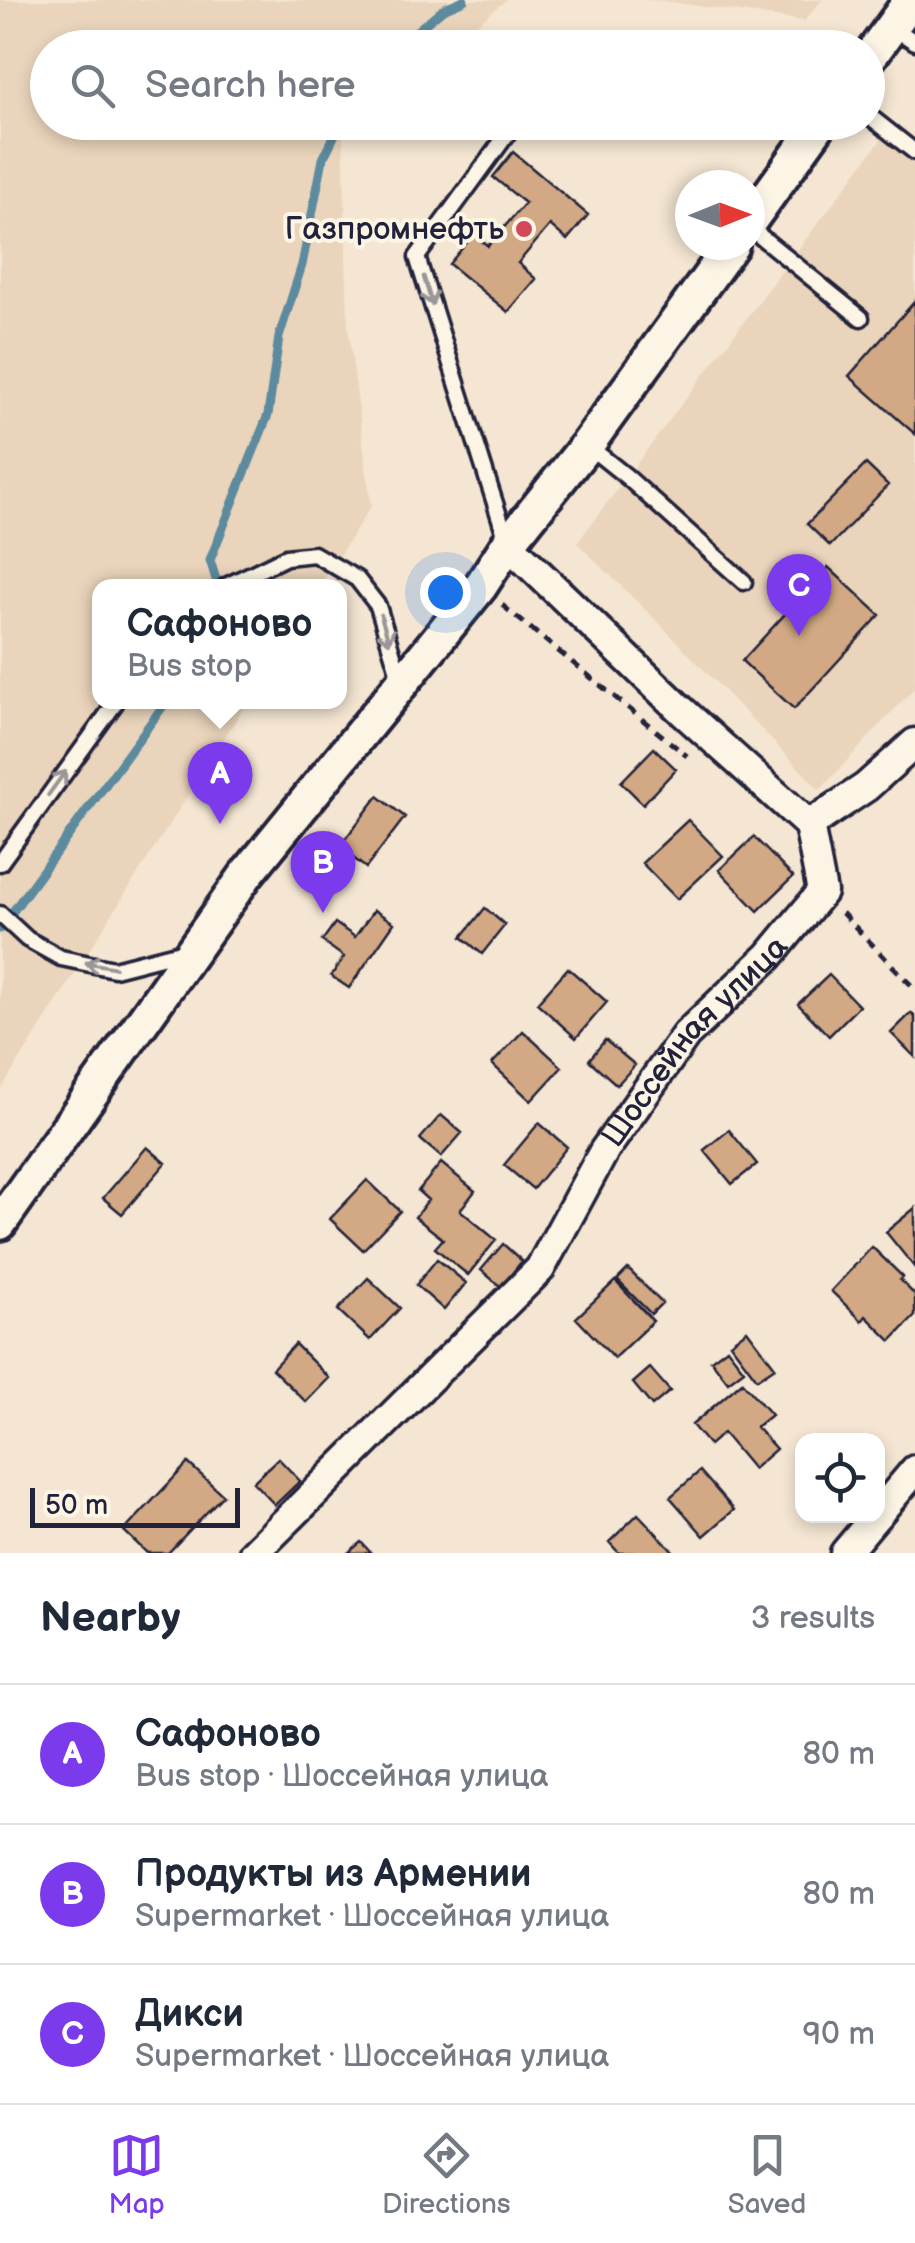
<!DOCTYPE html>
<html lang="en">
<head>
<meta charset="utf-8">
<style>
	:root { --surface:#fff; --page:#f6f6f7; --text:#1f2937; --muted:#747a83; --line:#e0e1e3; --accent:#7c3aed }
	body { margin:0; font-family:"Balsamiq Sans",sans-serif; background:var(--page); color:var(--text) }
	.controls { position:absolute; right:30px; bottom:30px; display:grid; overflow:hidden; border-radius:20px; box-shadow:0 5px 15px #0003 }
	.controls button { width:90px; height:90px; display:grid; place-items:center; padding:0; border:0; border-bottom:2px solid var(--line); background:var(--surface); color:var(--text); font:50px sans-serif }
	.compass { position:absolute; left:675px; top:170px; width:90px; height:90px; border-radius:50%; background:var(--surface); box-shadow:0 5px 15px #0003; rotate:89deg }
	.scale { position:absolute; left:30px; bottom:25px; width:210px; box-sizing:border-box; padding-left:10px; border:5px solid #22223b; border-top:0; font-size:28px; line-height:35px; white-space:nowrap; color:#22223b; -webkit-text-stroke:8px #fcf5e5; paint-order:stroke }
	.you { position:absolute; left:445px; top:592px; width:35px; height:35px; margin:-25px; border:8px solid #fff; border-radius:50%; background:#1a73e8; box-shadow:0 0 0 15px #1a73e833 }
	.badge { display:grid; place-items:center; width:65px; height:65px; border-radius:50%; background:var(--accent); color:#fff; font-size:32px; font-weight:700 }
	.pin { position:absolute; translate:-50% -82px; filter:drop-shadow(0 2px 5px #0008) }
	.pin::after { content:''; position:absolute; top:52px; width:35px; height:30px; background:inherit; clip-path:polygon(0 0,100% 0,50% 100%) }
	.popup { position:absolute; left:92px; top:579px; width:255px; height:130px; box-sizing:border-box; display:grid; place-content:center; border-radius:20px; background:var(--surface); filter:drop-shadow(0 2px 8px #0005); font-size:32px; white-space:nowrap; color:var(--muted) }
	.popup b { font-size:38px; color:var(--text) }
	.popup::after { content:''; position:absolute; left:50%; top:100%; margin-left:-20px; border:20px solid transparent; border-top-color:var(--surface) }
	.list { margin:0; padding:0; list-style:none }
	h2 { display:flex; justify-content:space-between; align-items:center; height:130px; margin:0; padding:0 40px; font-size:42px }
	h2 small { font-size:32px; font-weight:400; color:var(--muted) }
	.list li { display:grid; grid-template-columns:65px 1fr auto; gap:30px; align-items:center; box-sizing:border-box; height:140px; padding:0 40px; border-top:2px solid var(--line) }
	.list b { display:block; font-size:38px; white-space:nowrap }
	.list p { margin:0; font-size:32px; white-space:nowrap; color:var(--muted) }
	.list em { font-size:32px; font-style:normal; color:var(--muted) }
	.icon { flex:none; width:55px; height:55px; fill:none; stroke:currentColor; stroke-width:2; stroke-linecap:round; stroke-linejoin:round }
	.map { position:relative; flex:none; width:915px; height:1553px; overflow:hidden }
	.search { position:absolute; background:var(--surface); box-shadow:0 5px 15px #0003; left:30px; right:30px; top:30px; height:110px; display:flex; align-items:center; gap:25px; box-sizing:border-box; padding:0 35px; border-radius:55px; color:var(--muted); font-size:38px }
	.sheet { height:550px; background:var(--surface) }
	nav { display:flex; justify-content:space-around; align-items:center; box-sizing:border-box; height:140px; border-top:2px solid var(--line); background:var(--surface); font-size:28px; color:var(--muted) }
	nav a { display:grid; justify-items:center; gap:5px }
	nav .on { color:var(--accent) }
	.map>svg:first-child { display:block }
	.built { fill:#ead4bb }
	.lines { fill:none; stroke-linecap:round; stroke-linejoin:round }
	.stream { stroke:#5c8a9e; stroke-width:9 }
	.building { fill:#d2a984; stroke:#22223b; stroke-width:2.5 }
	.service-casing { stroke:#22223b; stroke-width:21 }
	.minor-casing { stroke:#22223b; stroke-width:35 }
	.tertiary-casing { stroke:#22223b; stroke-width:40 }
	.path { stroke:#22223b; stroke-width:5; stroke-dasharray:10 8; stroke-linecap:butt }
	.service { stroke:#fcf5e5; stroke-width:14 }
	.minor { stroke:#fcf5e5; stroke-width:28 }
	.tertiary { stroke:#fcf5e5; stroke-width:32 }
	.oneway { stroke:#9a9698 }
	.poi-dot { fill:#d1495b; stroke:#fcf5e5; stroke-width:4 }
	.labels { text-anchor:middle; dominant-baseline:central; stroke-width:8; stroke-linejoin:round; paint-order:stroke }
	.poi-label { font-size:32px; fill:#22223b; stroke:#fcf5e5; text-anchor:end }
	.street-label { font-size:32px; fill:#22223b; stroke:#fcf5e5 }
</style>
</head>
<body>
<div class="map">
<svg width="915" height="1553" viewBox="0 0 915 1553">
	<rect width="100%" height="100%" fill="#f4e6d2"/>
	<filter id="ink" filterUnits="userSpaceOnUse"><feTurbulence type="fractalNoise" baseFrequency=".01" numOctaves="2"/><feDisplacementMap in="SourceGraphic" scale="20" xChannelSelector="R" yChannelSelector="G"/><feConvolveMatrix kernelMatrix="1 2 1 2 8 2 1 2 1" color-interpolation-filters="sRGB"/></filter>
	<g filter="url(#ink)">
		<path class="built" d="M0 0H506L449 47 48 48V122L358 123 343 135 348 326 371 506 320 586H100V702H247L0 1091Z
			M641 0H822L804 21 664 1Z
			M884 136 915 163V687L820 790 658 622 577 543Z"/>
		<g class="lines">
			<path class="stream" d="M396 48 443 9 464 0
				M218 586 210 560 268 415 279 337 302 265 323 159 341 122
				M0 929 166 702"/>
		</g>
		<path class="building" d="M513 152 588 215 567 240 550 225 518 263 536 279 508 312 449 264 474 234 488 246 525 203 493 177Z
			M915 301V434L849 376Z
			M866 464 888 485 830 546 807 524Z
			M828 567 880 615 794 709 742 661Z
			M654 748 676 769 643 804 621 782Z
			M378 796 405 817 366 868 339 847Z
			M688 820 723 856 677 899 642 863Z
			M754 837 793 877 758 911 719 870Z
			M485 908 505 925 482 954 462 937Z
			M374 910 394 923 349 988 331 976 344 957 322 941 335 923 355 937Z
			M568 968 607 1002 576 1038 537 1003Z
			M829 975 859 1006 829 1036 798 1004Z
			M911 1013 915 1017V1057L891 1033Z
			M523 1031 562 1067 531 1101 492 1064Z
			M605 1040 635 1065 617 1085 589 1060Z
			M441 1115 462 1133 441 1157 420 1139Z
			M539 1123 567 1147 533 1189 504 1165Z
			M729 1130 757 1164 732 1184 704 1150Z
			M147 1147 166 1163 122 1214 103 1198Z
			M441 1163 475 1191 460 1210 496 1240 468 1275 435 1248 443 1239 415 1217 428 1200 418 1191Z
			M367 1180 400 1211 363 1250 330 1219Z
			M915 1208V1268L886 1232Z
			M503 1244 522 1261 501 1287 481 1270Z
			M872 1247 903 1277 900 1280 915 1295V1316L891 1341 866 1316 862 1321 831 1291Z
			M437 1259 466 1283 444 1310 416 1285Z
			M628 1269 662 1303 651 1314 617 1280Z
			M368 1278 400 1308 370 1340 338 1310Z
			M615 1281 653 1321 614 1358 576 1318Z
			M747 1330 775 1367 757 1379 730 1343Z
			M295 1344 329 1378 306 1402 272 1369Z
			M727 1348 744 1370 728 1382 711 1360Z
			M650 1368 670 1391 652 1406 633 1383Z
			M742 1382 771 1415 756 1427 776 1449 753 1469 723 1433 709 1445 692 1425Z
			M278 1458 300 1481 275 1505 253 1482Z
			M188 1463 223 1495 168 1553H147L124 1531Z
			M700 1471 734 1510 704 1536 670 1497Z
			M638 1514 675 1553H619L609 1542Z
			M361 1542 371 1553H348Z"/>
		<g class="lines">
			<g class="service-casing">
				<path id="service" d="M892 27 915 42
					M868 115 915 152
					M750 228 861 318
					M587 445 627 477 744 582
					M507 541 417 257 516 122
					M226 586 286 557 314 554 357 579 378 606 400 678
					M0 863 116 702
					M0 914 27 939 61 958 114 969 184 951"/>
			</g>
			<g class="minor-casing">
				<g id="minor">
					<path d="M809 825 866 787 915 743"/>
					<path d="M878 1514 915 1470"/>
					<path id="s1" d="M254 1553 540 1269 604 1151 686 1035 769 956 822 892 809 825 681 710 508 544"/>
					<path d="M845 1553 876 1516"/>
				</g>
			</g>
			<g class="tertiary-casing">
				<path id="tertiary" d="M868 59 911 0
					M750 221 821 122
					M0 1223 246 875 480 587 508 544 587 445 732 245"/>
			</g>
			<path class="path" d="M502 605 687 756
				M842 913 915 989"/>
			<use href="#service" class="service"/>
			<use href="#minor" class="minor"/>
			<use href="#tertiary" class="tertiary"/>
		</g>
		<defs><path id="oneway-shaft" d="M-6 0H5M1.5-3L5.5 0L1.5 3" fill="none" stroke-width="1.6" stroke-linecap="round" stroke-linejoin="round" transform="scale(2.5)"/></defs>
		<g class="oneway">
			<use href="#oneway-shaft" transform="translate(428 291) rotate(73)"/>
			<use href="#oneway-shaft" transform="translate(385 629) rotate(73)"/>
			<use href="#oneway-shaft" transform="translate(57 783) rotate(-54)"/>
			<use href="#oneway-shaft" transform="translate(100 965) rotate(-170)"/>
		</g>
	</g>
	<circle class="poi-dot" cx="524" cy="229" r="10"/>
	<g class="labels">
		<g class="poi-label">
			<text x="504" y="229">Газпромнефть</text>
		</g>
		<g class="street-label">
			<text stroke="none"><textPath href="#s1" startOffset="680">Шоссейная улица</textPath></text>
		</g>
	</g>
</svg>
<div class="controls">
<button><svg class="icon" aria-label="locate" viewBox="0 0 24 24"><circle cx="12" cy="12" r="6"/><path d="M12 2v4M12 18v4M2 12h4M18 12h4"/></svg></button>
</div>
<svg class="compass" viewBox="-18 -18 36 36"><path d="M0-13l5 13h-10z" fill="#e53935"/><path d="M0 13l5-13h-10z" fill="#747a83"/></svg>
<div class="scale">50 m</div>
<div class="you"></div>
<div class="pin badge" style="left:220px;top:824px">A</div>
<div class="popup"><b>Сафоново</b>Bus stop</div>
<div class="pin badge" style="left:323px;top:913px">B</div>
<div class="pin badge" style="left:799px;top:636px">C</div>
<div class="search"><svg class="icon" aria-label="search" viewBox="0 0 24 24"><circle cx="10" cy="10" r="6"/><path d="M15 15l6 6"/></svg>Search here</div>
</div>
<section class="sheet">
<h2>Nearby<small>3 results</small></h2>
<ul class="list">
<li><span class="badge">A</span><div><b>Сафоново</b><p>Bus stop · Шоссейная улица</p></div><em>80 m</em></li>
<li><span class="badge">B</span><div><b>Продукты из Армении</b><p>Supermarket · Шоссейная улица</p></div><em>80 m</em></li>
<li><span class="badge">C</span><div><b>Дикси</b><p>Supermarket · Шоссейная улица</p></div><em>90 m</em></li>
</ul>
</section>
<nav>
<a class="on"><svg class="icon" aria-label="map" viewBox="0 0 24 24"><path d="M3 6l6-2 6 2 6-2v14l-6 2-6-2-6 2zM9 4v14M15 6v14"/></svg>Map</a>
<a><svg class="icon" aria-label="directions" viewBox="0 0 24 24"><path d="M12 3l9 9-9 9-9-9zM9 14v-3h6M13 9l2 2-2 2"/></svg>Directions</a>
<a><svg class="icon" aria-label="saved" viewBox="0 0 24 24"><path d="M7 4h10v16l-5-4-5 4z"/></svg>Saved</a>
</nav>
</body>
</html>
